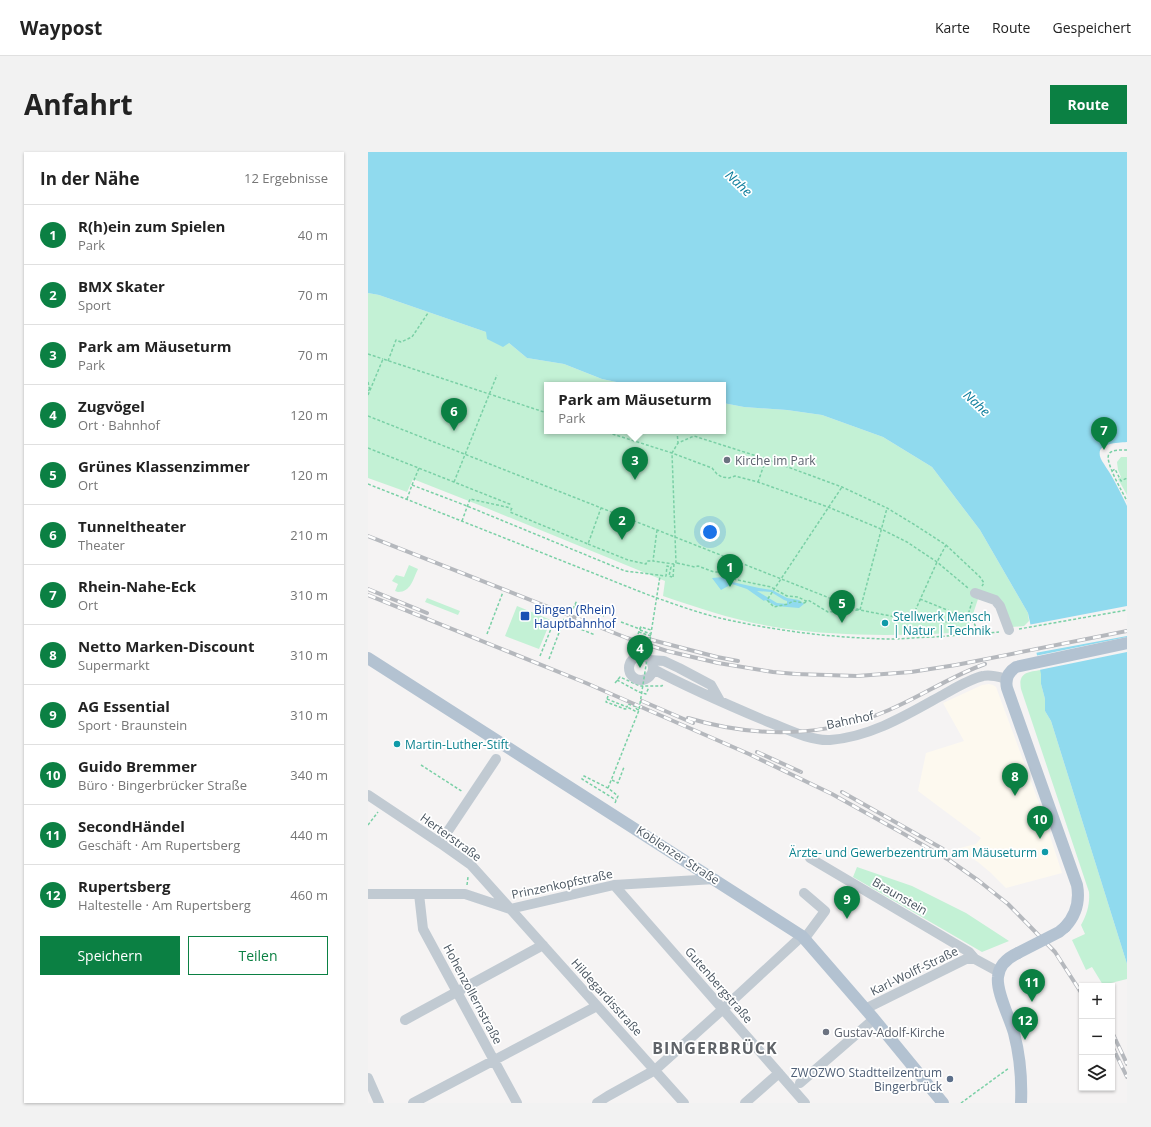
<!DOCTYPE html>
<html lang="de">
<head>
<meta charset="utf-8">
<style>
	:root { --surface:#fff; --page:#f2f2f2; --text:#222; --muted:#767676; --line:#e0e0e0; --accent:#0b8043 }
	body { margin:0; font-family:"Open Sans",sans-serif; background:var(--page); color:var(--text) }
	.controls { position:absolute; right:12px; bottom:12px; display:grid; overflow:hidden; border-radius:0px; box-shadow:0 1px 3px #0004 }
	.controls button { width:36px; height:36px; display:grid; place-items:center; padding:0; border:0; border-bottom:1px solid var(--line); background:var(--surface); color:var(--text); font:20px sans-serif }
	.you { position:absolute; left:342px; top:380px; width:14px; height:14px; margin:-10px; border:3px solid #fff; border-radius:50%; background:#1a73e8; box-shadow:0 0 0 6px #1a73e833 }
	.badge { display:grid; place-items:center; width:26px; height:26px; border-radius:50%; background:var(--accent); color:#fff; font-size:13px; font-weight:700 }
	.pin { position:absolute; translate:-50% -33px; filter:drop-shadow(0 1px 2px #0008) }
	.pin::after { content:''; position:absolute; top:21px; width:14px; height:12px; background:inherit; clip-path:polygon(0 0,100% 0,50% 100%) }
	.popup { position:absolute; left:176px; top:230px; width:182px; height:52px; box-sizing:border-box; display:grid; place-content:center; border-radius:0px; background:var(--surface); filter:drop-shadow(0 1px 3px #0005); font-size:13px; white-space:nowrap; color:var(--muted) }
	.popup b { font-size:15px; color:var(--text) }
	.popup::after { content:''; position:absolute; left:50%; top:100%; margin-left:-8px; border:8px solid transparent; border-top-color:var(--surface) }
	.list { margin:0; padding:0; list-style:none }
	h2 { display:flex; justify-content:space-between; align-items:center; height:52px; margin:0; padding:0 16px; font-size:17px }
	h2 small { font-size:13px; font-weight:400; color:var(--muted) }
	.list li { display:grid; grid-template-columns:26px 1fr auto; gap:12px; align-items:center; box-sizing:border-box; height:60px; padding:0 16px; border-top:1px solid var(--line) }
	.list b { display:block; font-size:15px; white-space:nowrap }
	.list p { margin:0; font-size:13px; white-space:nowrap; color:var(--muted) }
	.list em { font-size:13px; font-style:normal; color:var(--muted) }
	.actions { display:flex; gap:8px; padding:12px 16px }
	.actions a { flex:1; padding:9px 0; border:1px solid var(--accent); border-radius:0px; text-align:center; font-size:14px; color:var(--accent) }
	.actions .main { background:var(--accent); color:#fff }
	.icon { flex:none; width:22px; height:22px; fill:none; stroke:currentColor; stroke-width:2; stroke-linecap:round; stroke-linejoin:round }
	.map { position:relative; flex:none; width:759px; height:951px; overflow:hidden; border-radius:0px }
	header { display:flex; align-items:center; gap:24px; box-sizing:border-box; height:56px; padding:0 20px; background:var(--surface); border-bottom:1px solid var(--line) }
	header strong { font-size:19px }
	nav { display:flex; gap:22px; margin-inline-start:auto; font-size:14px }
	.intro { display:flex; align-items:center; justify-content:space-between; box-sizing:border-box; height:96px; padding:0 24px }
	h1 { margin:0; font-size:28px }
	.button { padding:10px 18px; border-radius:0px; background:var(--accent); color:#fff; font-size:14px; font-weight:700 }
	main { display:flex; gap:24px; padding:0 24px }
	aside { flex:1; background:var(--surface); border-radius:0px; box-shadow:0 1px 3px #0004 }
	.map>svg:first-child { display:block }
	.commercial { fill:#fdf9ef }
	.green { fill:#c3f1d5 }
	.water { fill:#90daee; fill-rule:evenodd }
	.pier { fill:#f5f3f3 }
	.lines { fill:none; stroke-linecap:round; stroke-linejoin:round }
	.path { stroke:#7ad0a6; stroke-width:1.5; stroke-dasharray:3 2; stroke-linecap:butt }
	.minor { stroke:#c1cad2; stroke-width:10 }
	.major { stroke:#b3c2d1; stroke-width:12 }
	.rail-casing { stroke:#b5b8bd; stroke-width:4 }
	.rail { stroke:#fff; stroke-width:2.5; stroke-dasharray:8; stroke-linecap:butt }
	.path-bridge { stroke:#7ad0a6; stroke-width:1.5; stroke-dasharray:3 2; stroke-linecap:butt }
	.major-bridge { stroke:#b3c2d1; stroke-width:12 }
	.worship-dot { fill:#6b7280; stroke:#fff; stroke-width:1.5 }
	.transit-dot { fill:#1a4fb4; stroke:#fff; stroke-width:1.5 }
	.culture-dot { fill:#0f9aa8; stroke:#fff; stroke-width:1.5 }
	.service-dot { fill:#5c6f8a; stroke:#fff; stroke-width:1.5 }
	.labels { text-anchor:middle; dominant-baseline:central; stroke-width:3.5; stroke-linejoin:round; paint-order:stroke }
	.worship-label { font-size:12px; fill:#5b616d; stroke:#fff; text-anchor:start }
	.transit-label { font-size:12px; fill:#164399; stroke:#fff; text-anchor:start }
	.culture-label { font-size:12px; fill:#0d838f; stroke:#fff; text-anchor:start }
	.street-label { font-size:12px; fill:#4a5661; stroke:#fff }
	.service-label { font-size:12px; fill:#4e5e75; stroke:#fff; text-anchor:end }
	.water-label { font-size:13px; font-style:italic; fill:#0c7c9b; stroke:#fff }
	.district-label { font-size:16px; font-weight:bold; letter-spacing:1px; fill:#5f6368; stroke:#fff }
</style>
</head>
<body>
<header>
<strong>Waypost</strong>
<nav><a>Karte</a><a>Route</a><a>Gespeichert</a></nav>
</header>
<div class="intro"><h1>Anfahrt</h1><a class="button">Route</a></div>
<main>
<aside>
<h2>In der Nähe<small>12 Ergebnisse</small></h2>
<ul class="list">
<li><span class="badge">1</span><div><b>R(h)ein zum Spielen</b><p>Park</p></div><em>40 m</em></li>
<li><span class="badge">2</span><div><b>BMX Skater</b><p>Sport</p></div><em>70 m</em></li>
<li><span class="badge">3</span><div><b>Park am Mäuseturm</b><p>Park</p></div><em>70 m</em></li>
<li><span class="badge">4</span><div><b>Zugvögel</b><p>Ort · Bahnhof</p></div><em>120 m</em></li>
<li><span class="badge">5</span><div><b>Grünes Klassenzimmer</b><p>Ort</p></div><em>120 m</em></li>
<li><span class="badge">6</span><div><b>Tunneltheater</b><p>Theater</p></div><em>210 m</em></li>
<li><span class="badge">7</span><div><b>Rhein-Nahe-Eck</b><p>Ort</p></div><em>310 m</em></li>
<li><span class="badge">8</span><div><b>Netto Marken-Discount</b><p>Supermarkt</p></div><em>310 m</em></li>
<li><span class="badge">9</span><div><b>AG Essential</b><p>Sport · Braunstein</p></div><em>310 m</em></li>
<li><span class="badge">10</span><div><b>Guido Bremmer</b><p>Büro · Bingerbrücker Straße</p></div><em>340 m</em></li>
<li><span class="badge">11</span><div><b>SecondHändel</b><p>Geschäft · Am Rupertsberg</p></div><em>440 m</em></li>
<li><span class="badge">12</span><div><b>Rupertsberg</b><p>Haltestelle · Am Rupertsberg</p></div><em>460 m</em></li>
</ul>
<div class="actions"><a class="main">Speichern</a><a>Teilen</a></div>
</aside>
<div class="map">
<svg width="759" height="951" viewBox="0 0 759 951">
	<rect width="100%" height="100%" fill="#f5f3f3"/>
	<path class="commercial" d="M621 532 625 533 628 535 674 659 694 721 638 736 623 721 610 710 588 697 608 692 613 686 550 639 558 601 596 589 575 551 614 533Z"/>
	<path class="green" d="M0 141 11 143 118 180 141 191 159 206 196 212 234 227 263 233H179V279H355V251L376 255 419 258 454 263 515 285 564 315 612 378 660 461 661 469 656 474 644 475 636 455 610 447 599 480C536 484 475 485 413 476 372 470 333 457 295 444L297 429 116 355 45 327 39 340 0 326Z
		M753 305H759V343L750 327 753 325 750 318 749 310Z
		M41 413 50 417C45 427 43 440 30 440L27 439 30 432 24 429 28 423 36 425Z
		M59 446 92 459 90 463 57 450Z
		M149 454 183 468 171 497 137 484Z
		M673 518V532L677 547V559L683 569 759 812V827L735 833 724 815 718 818 704 788 717 782 713 773C719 762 722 752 721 740L653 537C650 521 659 520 673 518Z
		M489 715 544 734 598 761 641 789 614 800 485 725Z"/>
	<path class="water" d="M0 0H759V290C745 291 722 292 736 312 738 316 741 319 743 323 749 333 754 344 759 354V812L683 569 677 559V547L673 532V522L660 461 612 378 564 315 515 285 454 263 419 258 376 255 355 251V233H263L234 227 196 212 159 206 141 191 135 195 119 187 118 180 11 143 0 141Z
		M356 425 360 429 391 436 404 438 419 446 431 448 436 452 431 456 408 454 397 448 396 449 379 437 364 432 353 438 344 426ZM389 439 403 440 416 448 419 449V452L409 451Z"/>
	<path class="pier" d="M759 454V484L667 501 660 473Z
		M759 485V500L671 518 667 504Z"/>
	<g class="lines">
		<path class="path" d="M0 202 15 207
			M20 209 28 188 33 190 44 185 60 161
			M0 230 2 239 0 238
			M0 243 15 207 179 261
			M0 264 492 458 543 468 588 470 599 466
			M235 279 304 301 344 316 349 322 354 325 361 326 367 324 390 330 460 355 513 377 539 390 569 410 600 436
			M309 279 310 291
			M0 296 144 353
			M759 298C754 298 744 297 741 302 736 309 755 341 759 349
			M744 319 747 317 753 329 759 326
			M86 330 129 223
			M390 330 398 307
			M0 332 278 442C306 452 335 463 365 469 417 480 469 486 522 487 537 487 552 485 567 485 589 483 610 482 631 480
			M44 333 51 316
			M39 347 44 333 99 354 257 419 298 424 299 414 303 415 301 424 304 425
			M144 356 142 360 220 392 233 356
			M94 369 102 347 143 356
			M289 378 285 409 306 412
			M220 392 260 408 278 412 279 409H285
			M578 393 612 425 616 431 614 434
			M309 411 327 415 330 414 346 420H355L365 427 403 435 419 444 430 445 438 449 440 448 460 460 492 458 519 356
			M305 425 306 412 308 411 304 301 310 291 326 284 398 307 474 335 519 356 547 373 578 393 569 410 543 468
			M552 447 599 466 606 471 611 482
			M438 450 436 451 425 449 420 452 406 455 399 448 474 335
			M207 453 236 464
			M205 457 209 448
			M599 466 604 450
			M195 470 227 483
			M253 470 272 477
			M651 477 759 458
			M272 478 283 482
			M119 482 135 440
			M270 482 273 474
			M172 504 189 462
			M181 507 197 465
			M249 528 271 540 278 542 281 535
			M247 531 252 525 272 534H294L295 532
			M240 544 238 550 257 557 261 556 267 559 268 557 271 558
			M239 547 259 555 260 552 269 555 268 557
			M53 613 95 640
			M244 628 250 631 256 615
			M247 651 250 644 240 636 216 624 214 627 248 648
			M0 673 10 660
			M99 733 100 725
			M593 951 641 916"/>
		<path class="minor" d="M607 441 627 448 632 454 641 478
			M261 516a12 12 0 1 1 24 0a12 12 0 1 1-24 0Z
			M282 508 296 509 311 516 343 533 352 549
			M285 517C321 536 360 553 398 569 417 576 441 589 462 588 502 585 537 564 571 545 584 538 601 527 615 524 623 522 631 525 639 527
			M0 643 72 691 103 713 316 951
			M72 691 128 607
			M442 706 601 800 607 807 631 820
			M246 733 437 951
			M436 741 457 759 437 786
			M0 742H97L142 757 246 733 347 727
			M51 742 55 777 149 951
			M497 857 598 807H607
			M37 868 175 793
			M0 926 11 951
			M432 931 506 867
			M45 951 229 854
			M229 951 240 944 287 918 355 857 434 784
			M377 951 411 921"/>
		<path class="major" d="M0 506 434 784 506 867 575 951
			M697 775C708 763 712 749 709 733L639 536C637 527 640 520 648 515L759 491
			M650 801C639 806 631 813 630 825 628 840 642 866 646 881 652 904 654 928 653 951"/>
		<g class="rail-casing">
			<path id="rail" d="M0 384 259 486 299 499 350 511 405 520 428 522 489 524 543 520 588 513 759 479
				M0 437 59 461
				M0 443 218 531 381 602 464 642 536 682 581 708 611 729 640 752 687 800 714 842
				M280 487 349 505 370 509
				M274 549 325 571
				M320 566C386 586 457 586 521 558 554 544 583 524 617 512
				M389 600 433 620
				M474 640 575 697
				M744 880 759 912
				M744 894 759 925"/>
		</g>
		<use href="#rail" class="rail"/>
		<path class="path-bridge" d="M283 484 271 480 273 475 283 478
			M240 636 271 558 292 424"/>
		<path class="major-bridge" d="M650 801 691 780 697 775"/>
	</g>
	<g class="worship-dot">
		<circle cx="359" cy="308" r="4"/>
		<circle cx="458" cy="880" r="4"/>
	</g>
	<rect class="transit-dot" x="152" y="459" width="10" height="10" rx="2"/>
	<g class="culture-dot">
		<circle cx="517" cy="471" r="4"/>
		<circle cx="29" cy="592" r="4"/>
		<circle cx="677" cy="700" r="4"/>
	</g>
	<circle class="service-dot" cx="582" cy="927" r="4"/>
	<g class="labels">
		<g class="worship-label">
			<text x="367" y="308">Kirche im Park</text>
			<text x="466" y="880">Gustav-Adolf-Kirche</text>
		</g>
		<g class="transit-label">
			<text x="166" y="457">Bingen (Rhein)<tspan x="166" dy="14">Hauptbahnhof</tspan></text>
		</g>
		<g class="culture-label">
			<text x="525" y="464">Stellwerk Mensch<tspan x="525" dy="14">| Natur | Technik</tspan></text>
			<text x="37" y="592">Martin-Luther-Stift</text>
			<text x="669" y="700" text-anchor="end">Ärzte- und Gewerbezentrum am Mäuseturm</text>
		</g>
		<g class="street-label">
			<text transform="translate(482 568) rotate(-12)">Bahnhof</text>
			<text transform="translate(83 685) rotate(36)">Herterstraße</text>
			<text transform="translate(310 703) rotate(33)">Koblenzer Straße</text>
			<text transform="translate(194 732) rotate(-12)">Prinzenkopfstraße</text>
			<text transform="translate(532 744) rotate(30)">Braunstein</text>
			<text transform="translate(546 819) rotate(-26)">Karl-Wolff-Straße</text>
			<text transform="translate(351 833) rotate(49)">Gutenbergstraße</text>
			<text transform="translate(105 842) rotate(62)">Hohenzollernstraße</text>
			<text transform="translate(239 845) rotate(48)">Hildegardisstraße</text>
		</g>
		<g class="service-label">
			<text x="574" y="920">ZWOZWO Stadtteilzentrum<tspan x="574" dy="14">Bingerbrück</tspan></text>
		</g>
		<g class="water-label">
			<text transform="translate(371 31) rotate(43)">Nahe</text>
			<text transform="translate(609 251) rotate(43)">Nahe</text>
		</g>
		<g class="district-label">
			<text x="347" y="896">BINGERBRÜCK</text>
		</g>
	</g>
</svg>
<div class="controls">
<button>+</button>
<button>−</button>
<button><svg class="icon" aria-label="layers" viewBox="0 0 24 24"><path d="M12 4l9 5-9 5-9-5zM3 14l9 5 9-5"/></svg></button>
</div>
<div class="you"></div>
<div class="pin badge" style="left:362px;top:435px">1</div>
<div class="pin badge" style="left:254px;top:388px">2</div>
<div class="pin badge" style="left:267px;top:328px">3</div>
<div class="popup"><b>Park am Mäuseturm</b>Park</div>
<div class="pin badge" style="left:272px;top:516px">4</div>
<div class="pin badge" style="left:474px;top:471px">5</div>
<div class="pin badge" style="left:86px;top:279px">6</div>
<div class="pin badge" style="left:736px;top:298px">7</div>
<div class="pin badge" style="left:647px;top:644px">8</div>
<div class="pin badge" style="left:479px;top:767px">9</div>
<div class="pin badge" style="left:672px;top:687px">10</div>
<div class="pin badge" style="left:664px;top:850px">11</div>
<div class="pin badge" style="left:657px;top:888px">12</div>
</div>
</main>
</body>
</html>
